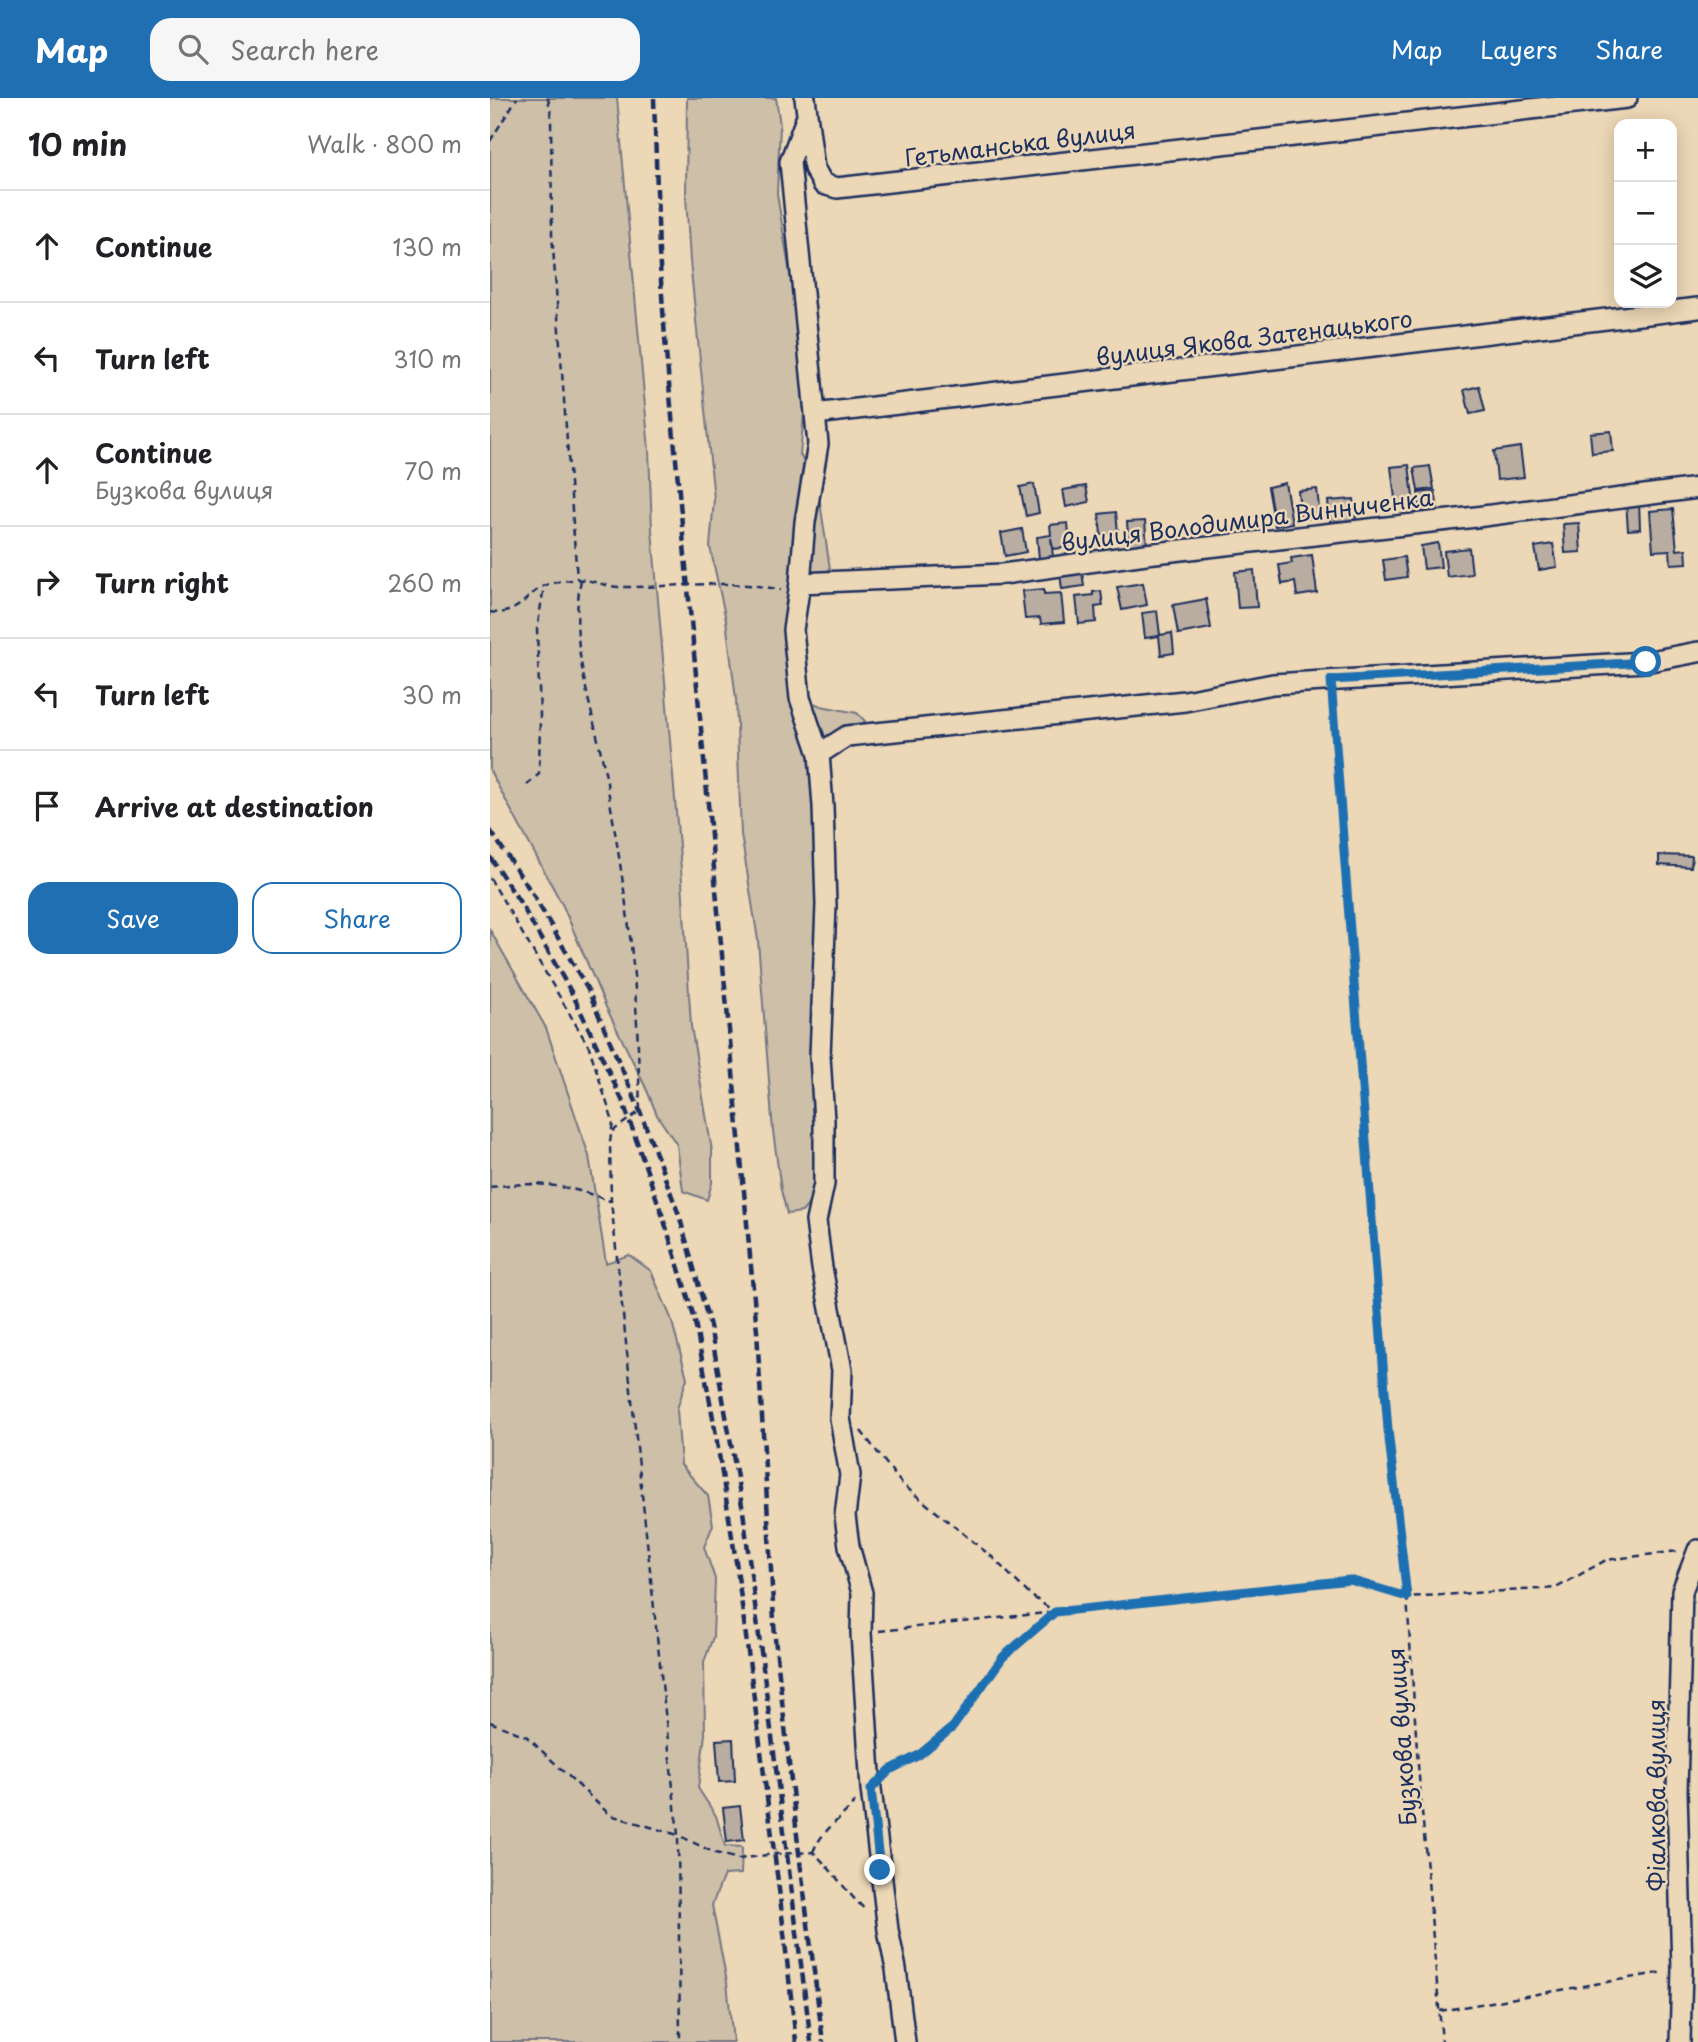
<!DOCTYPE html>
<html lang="en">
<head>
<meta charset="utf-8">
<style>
	:root { --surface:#fff; --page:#f6f6f6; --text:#202124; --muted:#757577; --line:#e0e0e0; --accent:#1f6fb2 }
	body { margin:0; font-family:"Playpen Sans",sans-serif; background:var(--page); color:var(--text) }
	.controls { position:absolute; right:21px; top:21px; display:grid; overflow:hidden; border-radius:14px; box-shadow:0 4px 18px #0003 }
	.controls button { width:63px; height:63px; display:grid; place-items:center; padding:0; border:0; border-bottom:2px solid var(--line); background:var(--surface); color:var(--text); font:35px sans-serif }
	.stop { position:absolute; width:21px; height:21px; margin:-16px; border:5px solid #1f6fb2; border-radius:50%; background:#fff }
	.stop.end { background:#1f6fb2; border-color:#fff; box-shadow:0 2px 7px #0008 }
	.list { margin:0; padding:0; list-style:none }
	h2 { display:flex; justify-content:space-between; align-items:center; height:91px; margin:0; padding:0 28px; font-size:30px }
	h2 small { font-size:23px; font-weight:400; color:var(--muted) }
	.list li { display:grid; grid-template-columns:46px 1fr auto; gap:21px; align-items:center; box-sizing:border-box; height:112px; padding:0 28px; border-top:2px solid var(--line) }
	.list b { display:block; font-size:26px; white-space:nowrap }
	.list p { margin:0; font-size:23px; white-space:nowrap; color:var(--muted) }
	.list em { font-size:23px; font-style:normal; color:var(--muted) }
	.actions { display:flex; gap:14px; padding:21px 28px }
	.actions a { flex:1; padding:16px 0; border:2px solid var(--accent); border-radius:21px; text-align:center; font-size:24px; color:var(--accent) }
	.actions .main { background:var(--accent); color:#fff }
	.icon { flex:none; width:38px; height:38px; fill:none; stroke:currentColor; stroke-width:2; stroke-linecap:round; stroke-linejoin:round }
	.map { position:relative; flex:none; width:1208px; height:1944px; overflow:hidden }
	header { display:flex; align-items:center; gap:42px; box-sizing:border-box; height:98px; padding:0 35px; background:var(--accent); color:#fff }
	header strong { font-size:33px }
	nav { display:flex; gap:38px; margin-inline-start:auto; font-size:24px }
	.search { width:490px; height:63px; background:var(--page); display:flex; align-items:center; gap:18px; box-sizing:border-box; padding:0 24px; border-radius:21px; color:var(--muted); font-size:26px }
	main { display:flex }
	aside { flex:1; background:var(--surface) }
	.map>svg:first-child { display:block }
	.green { fill:#cebfa9; stroke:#747784; stroke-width:2 }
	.building { fill:#b8ada0; stroke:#1b2f5e; stroke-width:2 }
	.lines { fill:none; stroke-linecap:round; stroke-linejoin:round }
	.minor-casing { stroke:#1b2f5e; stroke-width:24 }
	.path { stroke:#1b2f5e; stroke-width:2.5; stroke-dasharray:7 5; stroke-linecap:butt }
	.minor { stroke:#ecd7b6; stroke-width:19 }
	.rail { stroke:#1b2f5e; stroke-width:4.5; stroke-dasharray:10 5; stroke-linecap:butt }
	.route { stroke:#1f6fb2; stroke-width:9 }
	.labels { text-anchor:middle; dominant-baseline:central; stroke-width:5; stroke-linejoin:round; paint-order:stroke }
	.street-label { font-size:23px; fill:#1b2f5e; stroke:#ecd7b6 }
</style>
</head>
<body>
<header>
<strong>Map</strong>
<div class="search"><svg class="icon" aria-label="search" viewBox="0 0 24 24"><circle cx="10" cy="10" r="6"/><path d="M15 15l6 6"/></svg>Search here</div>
<nav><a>Map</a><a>Layers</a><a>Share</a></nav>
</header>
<main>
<aside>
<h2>10 min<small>Walk · 800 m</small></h2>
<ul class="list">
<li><svg class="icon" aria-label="ahead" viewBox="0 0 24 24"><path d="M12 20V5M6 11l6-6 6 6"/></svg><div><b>Continue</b></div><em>130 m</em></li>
<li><svg class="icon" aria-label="left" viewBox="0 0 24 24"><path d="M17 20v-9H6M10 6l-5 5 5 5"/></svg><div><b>Turn left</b></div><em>310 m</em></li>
<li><svg class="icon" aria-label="ahead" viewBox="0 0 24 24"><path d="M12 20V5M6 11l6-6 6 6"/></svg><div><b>Continue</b><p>Бузкова вулиця</p></div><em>70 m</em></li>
<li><svg class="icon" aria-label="right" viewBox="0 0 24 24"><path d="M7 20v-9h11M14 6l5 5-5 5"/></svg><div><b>Turn right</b></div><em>260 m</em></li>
<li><svg class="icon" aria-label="left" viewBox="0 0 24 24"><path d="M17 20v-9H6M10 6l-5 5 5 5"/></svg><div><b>Turn left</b></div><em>30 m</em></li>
<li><svg class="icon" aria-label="arrive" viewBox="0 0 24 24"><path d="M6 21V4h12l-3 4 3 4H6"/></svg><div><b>Arrive at destination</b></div></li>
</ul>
<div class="actions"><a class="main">Save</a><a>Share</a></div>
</aside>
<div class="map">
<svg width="1208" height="1944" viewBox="0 0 1208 1944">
	<rect width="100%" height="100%" fill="#ecd7b6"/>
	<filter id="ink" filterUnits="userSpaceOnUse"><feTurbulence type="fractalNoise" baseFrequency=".0143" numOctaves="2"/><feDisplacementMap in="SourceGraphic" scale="14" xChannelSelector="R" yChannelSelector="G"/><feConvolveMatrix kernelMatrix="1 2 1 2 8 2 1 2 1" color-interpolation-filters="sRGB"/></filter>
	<g filter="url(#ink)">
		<path class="green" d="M0 0H127L159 352 162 432 192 783 201 928 222 1053V1085L217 1102 193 1093 187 1047 167 1017 156 990 116 909 73 808 0 673Z
			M197 0H286L290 27 287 96 303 195 315 307 310 356 329 397 340 471 297 512 293 534 301 596 331 608 367 615 375 623 324 677 330 818 327 1096 312 1114 297 1116 291 1092 283 1033 268 842 251 736 246 601 236 522 220 449 224 401 200 163 196 98Z
			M0 832 56 930 99 1058 116 1165 139 1157 161 1173 181 1220 197 1280 187 1311 191 1367 218 1398 223 1427 214 1449 225 1481 223 1539 214 1564 215 1636 208 1690 226 1718 235 1748 252 1749 251 1776 234 1777 222 1807 237 1884 243 1944H0Z"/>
		<path class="building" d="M989 288 995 313 980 316 974 292Z
			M1121 333 1123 353 1102 355 1100 335Z
			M1030 349 1034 379 1007 382 1004 353Z
			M919 367 924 406 906 408 901 369Z
			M940 368 944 391 928 393 924 370Z
			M795 385 802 425 785 428 778 389Z
			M544 386 549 415 536 418 530 389Z
			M596 388 599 404 576 409 573 392Z
			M827 391 830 419 811 421 808 393Z
			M945 393 948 412 930 414 928 395Z
			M864 401 866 422 840 424 838 403Z
			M1149 403 1150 431 1138 432 1136 404Z
			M1183 411 1187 452 1196 451 1197 465 1181 466 1180 452 1163 453 1160 413Z
			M626 414 628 435 611 437 609 416Z
			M655 423 657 449 639 451 637 424Z
			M578 425 580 449 563 451 561 440 563 459 549 461 547 439 561 437 560 427Z
			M1089 425 1091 454 1075 455 1073 426Z
			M532 431 536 454 515 458 511 435Z
			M948 445 951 469 934 471 931 448Z
			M1063 446 1067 469 1049 472 1045 449Z
			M979 450 982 476 957 479 954 453Z
			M822 457 827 495 807 498 805 484 792 486 789 467 802 465 801 460Z
			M914 459 917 479 896 482 893 462Z
			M764 472 767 509 748 510 745 474Z
			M592 473 594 488 572 491 570 476Z
			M653 485 657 507 632 512 627 489Z
			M554 491V496L571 495 574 524 551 526 550 520 535 521 532 493Z
			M611 493 613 508 605 509 606 524 589 526 586 499 603 497V494Z
			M716 501 721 530 688 536 683 507Z
			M667 513 670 537 682 535 684 555 671 557 669 538 655 540 652 515Z
			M1169 757 1202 758 1201 769 1169 767Z
			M243 1641 245 1683 229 1684 226 1642Z
			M250 1708 254 1742 237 1744 233 1710Z"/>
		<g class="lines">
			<g class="minor-casing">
				<path id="minor" d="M315 0 324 70 333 86 347 90 1137 0
					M317 18 300 64 328 346 315 424 310 485 303 532 310 600 329 656 333 708 336 807 330 958 334 1023V1086L326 1123 332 1170 352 1272 350 1320 360 1377 355 1418 359 1448 372 1495 371 1535 381 1691 398 1832 406 1871 415 1944
					M325 316 1208 210
					M310 485 513 476 656 456 986 419 1208 390
					M329 656 357 638 695 603 783 586 1155 564 1208 554
					M1190 1944 1192 1871 1187 1694 1192 1493 1208 1452"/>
			</g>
			<path class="path" d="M58 0 61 17 62 136 87 481
				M0 43 27 0
				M91 482C77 549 106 619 117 685 129 758 142 833 146 907 148 942 149 977 150 1013L123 1033
				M0 514C29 519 36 495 56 487 64 484 74 483 82 482 98 479 114 489 130 489 183 490 238 480 291 492
				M842 601 898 1332 917 1499 928 1667 952 1944
				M37 687 49 676 50 618 47 532 54 488
				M0 780 99 949 123 1024 120 1044 121 1103 188 1737 225 1755 249 1761 284 1756 323 1754C343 1772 356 1795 377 1813
				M0 1089C49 1083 74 1086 120 1103
				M371 1333 412 1386 502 1459 540 1497 565 1514 513 1559 463 1629 429 1657 399 1673
				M389 1533 860 1482 917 1499 1066 1490 1116 1462 1188 1453
				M0 1624 36 1638 120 1717 188 1737 190 1944
				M323 1754C331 1733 351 1721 365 1704
				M950 1913 1174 1874"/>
			<use href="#minor" class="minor"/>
			<path class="rail" d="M164 0 169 154 176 254 267 1233 285 1540 309 1755 333 1944
				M0 732 44 798 98 892 150 1013 189 1117 220 1228 253 1413 321 1944
				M0 759 31 806 84 899 133 1004 173 1119 204 1219 224 1325 247 1470 290 1799 306 1944"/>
		</g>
	</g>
	<g class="lines" filter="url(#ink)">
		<path class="route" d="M390 1772 381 1691 400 1672 429 1657 463 1629 513 1559 565 1514 860 1482 917 1499 898 1332 841 582 1156 564"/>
	</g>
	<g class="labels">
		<g class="street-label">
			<text transform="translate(530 45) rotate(-7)">Гетьманська вулиця</text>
			<text transform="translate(764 239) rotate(-7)">вулиця Якова Затенацького</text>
			<text transform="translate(757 421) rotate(-7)">вулиця Володимира Винниченка</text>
			<text transform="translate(911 1639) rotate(-94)">Бузкова вулиця</text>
			<text transform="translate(1165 1697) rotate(-90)">Фіалкова вулиця</text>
		</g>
	</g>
</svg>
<div class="controls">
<button>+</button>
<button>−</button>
<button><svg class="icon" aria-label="layers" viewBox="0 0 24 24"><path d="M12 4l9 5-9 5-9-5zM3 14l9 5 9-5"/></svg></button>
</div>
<div class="stop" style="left:1156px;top:564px"></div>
<div class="stop end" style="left:390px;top:1772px"></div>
</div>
</main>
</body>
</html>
